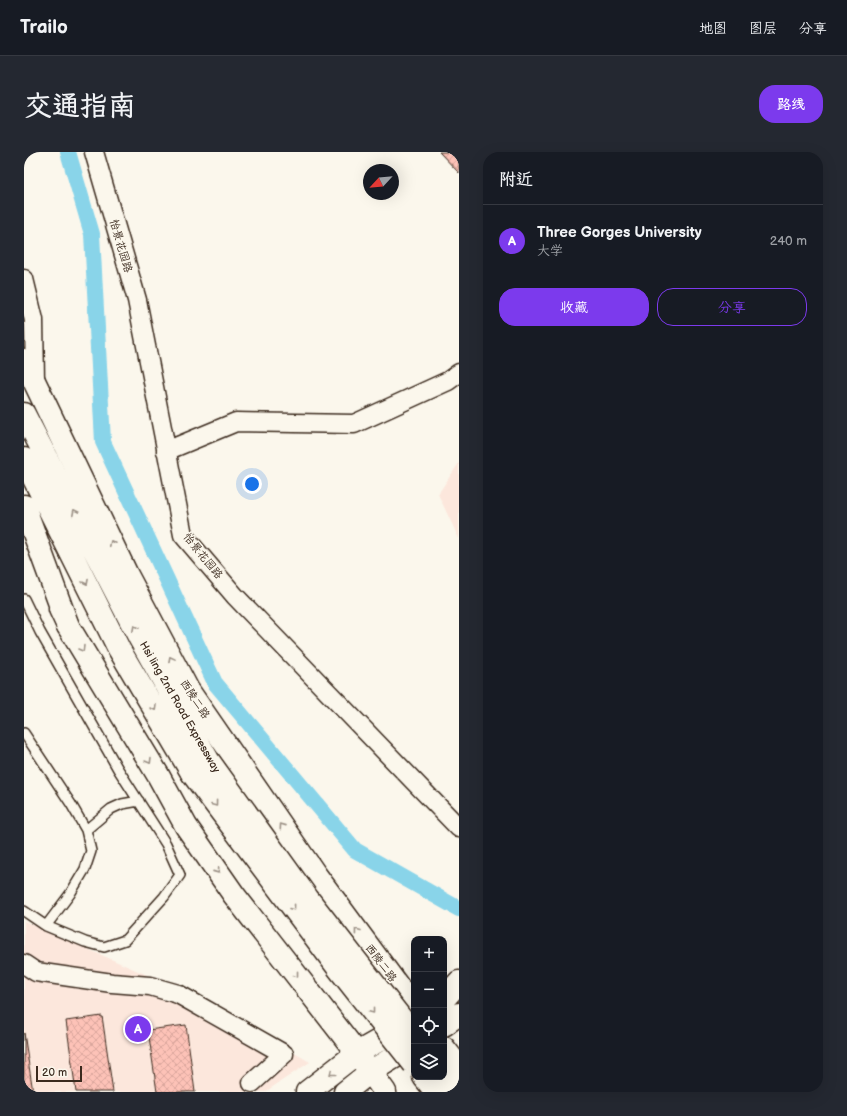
<!DOCTYPE html>
<html lang="zh">
<head>
<meta charset="utf-8">
<style>
	:root { --surface:#171b24; --page:#242831; --text:#f1f3f6; --muted:#9ea1a6; --line:#363941; --accent:#7c3aed }
	body { margin:0; font-family:"Balsamiq Sans","LXGW WenKai TC",sans-serif; background:var(--page); color:var(--text) }
	.controls { position:absolute; right:12px; bottom:12px; display:grid; overflow:hidden; border-radius:8px; box-shadow:0 4px 16px #0002 }
	.controls button { width:36px; height:36px; display:grid; place-items:center; padding:0; border:0; border-bottom:1px solid var(--line); background:var(--surface); color:var(--text); font:20px sans-serif }
	.compass { position:absolute; left:339px; top:12px; width:36px; height:36px; border-radius:50%; background:var(--surface); box-shadow:0 4px 16px #0002; rotate:244deg }
	.scale { position:absolute; left:12px; bottom:10px; width:46px; box-sizing:border-box; padding-left:4px; border:2px solid #3b2a1e; border-top:0; font-size:11px; line-height:14px; white-space:nowrap; color:#3b2a1e; -webkit-text-stroke:3px #fbf7ec; paint-order:stroke }
	.you { position:absolute; left:228px; top:332px; width:14px; height:14px; margin:-10px; border:3px solid #fff; border-radius:50%; background:#1a73e8; box-shadow:0 0 0 6px #1a73e833 }
	.badge { display:grid; place-items:center; width:26px; height:26px; border-radius:50%; background:var(--accent); color:#fff; font-size:13px; font-weight:700 }
	.pin { position:absolute; translate:-50% -50%; border:2px solid #fff; box-shadow:0 1px 4px #0006 }
	.list { margin:0; padding:0; list-style:none }
	h2 { display:flex; justify-content:space-between; align-items:center; height:52px; margin:0; padding:0 16px; font-size:17px }
	h2 small { font-size:13px; font-weight:400; color:var(--muted) }
	.list li { display:grid; grid-template-columns:26px 1fr auto; gap:12px; align-items:center; box-sizing:border-box; height:72px; padding:0 16px; border-top:1px solid var(--line) }
	.list b { display:block; font-size:15px; white-space:nowrap }
	.list p { margin:0; font-size:13px; white-space:nowrap; color:var(--muted) }
	.list em { font-size:13px; font-style:normal; color:var(--muted) }
	.actions { display:flex; gap:8px; padding:12px 16px }
	.actions a { flex:1; padding:9px 0; border:1px solid var(--accent); border-radius:16px; text-align:center; font-size:14px; color:var(--accent) }
	.actions .main { background:var(--accent); color:#fff }
	.icon { flex:none; width:22px; height:22px; fill:none; stroke:currentColor; stroke-width:2; stroke-linecap:round; stroke-linejoin:round }
	.map { position:relative; flex:none; width:435px; height:940px; overflow:hidden; border-radius:16px }
	header { display:flex; align-items:center; gap:24px; box-sizing:border-box; height:56px; padding:0 20px; background:var(--surface); border-bottom:1px solid var(--line) }
	header strong { font-size:19px }
	nav { display:flex; gap:22px; margin-inline-start:auto; font-size:14px }
	.intro { display:flex; align-items:center; justify-content:space-between; box-sizing:border-box; height:96px; padding:0 24px }
	h1 { margin:0; font-size:28px }
	.button { padding:10px 18px; border-radius:16px; background:var(--accent); color:#fff; font-size:14px; font-weight:700 }
	main { display:flex; gap:24px; padding:0 24px }
	aside { flex:1; background:var(--surface); border-radius:16px; box-shadow:0 4px 16px #0002 }
	.map>svg:first-child { display:block }
	.built { fill:#fce7dc }
	.lines { fill:none; stroke-linecap:round; stroke-linejoin:round }
	.canal { stroke:#89d4e9; stroke-width:16 }
	.building { fill:url(#building-cross-hatch); stroke:#3b2a1e }
	.service-casing { stroke:#3b2a1e; stroke-width:12 }
	.minor-casing { stroke:#3b2a1e; stroke-width:21 }
	.primary-casing { stroke:#3b2a1e; stroke-width:25 }
	.trunk-casing { stroke:#3b2a1e; stroke-width:25 }
	.service { stroke:#fbf7ec; stroke-width:9 }
	.minor { stroke:#fbf7ec; stroke-width:18 }
	.primary { stroke:#fbf7ec; stroke-width:22 }
	.trunk { stroke:#fbf7ec; stroke-width:22 }
	.trunk-bridge-casing { stroke:#3b2a1e; stroke-width:25; stroke-linecap:butt }
	.trunk-bridge { stroke:#fbf7ec; stroke-width:22 }
	.oneway { stroke:#9b9085 }
	.labels { text-anchor:middle; dominant-baseline:central; stroke-width:3; stroke-linejoin:round; paint-order:stroke }
	.street-label { font-size:11px; fill:#3b2a1e; stroke:#fbf7ec }
</style>
</head>
<body>
<header>
<strong>Trailo</strong>
<nav><a>地图</a><a>图层</a><a>分享</a></nav>
</header>
<div class="intro"><h1>交通指南</h1><a class="button">路线</a></div>
<main>
<div class="map">
<svg width="435" height="940" viewBox="0 0 435 940">
	<defs>
		<pattern id="building-cross-hatch" width="8" height="8" patternUnits="userSpaceOnUse"><rect width="8" height="8" fill="#fdc2b7"/><path d="M0 0l8 8M0 8l8-8" fill="none" stroke="#daa79d"/></pattern>
	</defs>
	<rect width="100%" height="100%" fill="#fbf7ec"/>
	<filter id="ink" filterUnits="userSpaceOnUse"><feTurbulence type="fractalNoise" baseFrequency=".025" numOctaves="2"/><feDisplacementMap in="SourceGraphic" scale="8" xChannelSelector="R" yChannelSelector="G"/><feConvolveMatrix kernelMatrix="1 2 1 2 8 2 1 2 1" color-interpolation-filters="sRGB"/></filter>
	<g filter="url(#ink)">
		<path class="built" d="M435 311V387L414 342Z
			M0 769 171 844 286 910 241 940H0Z"/>
		<g class="lines">
			<path class="canal" d="M44 0 68 82 79 290 191 531 331 698 435 757"/>
		</g>
		<path class="building" d="M415 0H435V21Z
			M78 864 89 940H52L42 869Z
			M162 873 171 940H133L124 878Z
			M0 881 9 940H0Z"/>
		<g class="lines">
			<g class="service-casing">
				<path id="service" d="M0 447 16 480 94 617 142 692 156 723 140 745 101 788 80 795 61 790 22 774 0 759
					M0 581 47 652 62 678 67 699 61 717 46 742 22 774
					M62 678 87 657 98 652 115 649"/>
			</g>
			<g class="minor-casing">
				<path id="minor" d="M70 0 113 148 159 383 211 444 435 676
					M0 127 10 168 11 230
					M142 299 212 270 330 272 424 229 435 221
					M0 812 12 820 88 831 126 834 154 842 260 902 228 931"/>
			</g>
			<g class="primary-casing">
				<path id="primary" d="M0 208 103 423 164 538 291 722 390 856
					M36 457 44 474 134 623 162 674 210 743 333 901 361 940
					M420 847 435 830
					M420 873 435 862
					M420 896 435 915
					M283 940 333 901 382 873
					M321 940 346 920 390 893"/>
			</g>
			<g class="trunk-casing">
				<path id="trunk" d="M0 262 115 485 184 608
					M0 307 95 497 168 621
					M0 354 44 474
					M420 921 435 940
					M400 925 412 940"/>
			</g>
			<use href="#service" class="service"/>
			<use href="#minor" class="minor"/>
			<use href="#primary" class="primary"/>
			<use href="#trunk" class="trunk"/>
			<g class="trunk-bridge-casing">
				<path id="trunk-bridge" d="M184 608 284 747 390 883
					M168 621 315 817 390 912"/>
			</g>
			<use href="#trunk-bridge" class="trunk-bridge"/>
		</g>
		<defs><path id="oneway-chevron" d="M-2-3.5L2.5 0L-2 3.5" fill="none" stroke-width="1.6" stroke-linecap="round" stroke-linejoin="round"/></defs>
		<g class="oneway">
			<use href="#oneway-chevron" transform="translate(51 360) rotate(-117)"/>
			<use href="#oneway-chevron" transform="translate(88 391) rotate(-116)"/>
			<use href="#oneway-chevron" transform="translate(62 430) rotate(63)"/>
			<use href="#oneway-chevron" transform="translate(111 476) rotate(-117)"/>
			<use href="#oneway-chevron" transform="translate(58 497) rotate(59)"/>
			<use href="#oneway-chevron" transform="translate(147 507) rotate(-118)"/>
			<use href="#oneway-chevron" transform="translate(130 556) rotate(60)"/>
			<use href="#oneway-chevron" transform="translate(125 609) rotate(59)"/>
			<use href="#oneway-chevron" transform="translate(191 652) rotate(53)"/>
			<use href="#oneway-chevron" transform="translate(258 674) rotate(-125)"/>
			<use href="#oneway-chevron" transform="translate(193 719) rotate(55)"/>
			<use href="#oneway-chevron" transform="translate(269 756) rotate(53)"/>
			<use href="#oneway-chevron" transform="translate(333 779) rotate(-127)"/>
			<use href="#oneway-chevron" transform="translate(272 823) rotate(52)"/>
			<use href="#oneway-chevron" transform="translate(348 859) rotate(52)"/>
			<use href="#oneway-chevron" transform="translate(308 921) rotate(142)"/>
		</g>
	</g>
	<g class="labels">
		<g class="street-label">
			<text transform="translate(97 94) rotate(74)">怡景花园路</text>
			<text transform="translate(179 404) rotate(51)">怡景花园路</text>
			<text transform="translate(171 547) rotate(57)">西陵二路</text>
			<text transform="translate(156 555) rotate(60)">Hsi ling 2nd Road Expressway</text>
			<text transform="translate(357 811) rotate(53)">西陵二路</text>
		</g>
	</g>
</svg>
<div class="controls">
<button>+</button>
<button>−</button>
<button><svg class="icon" aria-label="locate" viewBox="0 0 24 24"><circle cx="12" cy="12" r="6"/><path d="M12 2v4M12 18v4M2 12h4M18 12h4"/></svg></button>
<button><svg class="icon" aria-label="layers" viewBox="0 0 24 24"><path d="M12 4l9 5-9 5-9-5zM3 14l9 5 9-5"/></svg></button>
</div>
<svg class="compass" viewBox="-18 -18 36 36"><path d="M0-13l5 13h-10z" fill="#e53935"/><path d="M0 13l5-13h-10z" fill="#9ea1a6"/></svg>
<div class="scale">20 m</div>
<div class="you"></div>
<div class="pin badge" style="left:114px;top:877px">A</div>
</div>
<aside>
<h2>附近<small></small></h2>
<ul class="list">
<li><span class="badge">A</span><div><b>Three Gorges University</b><p>大学</p></div><em>240 m</em></li>
</ul>
<div class="actions"><a class="main">收藏</a><a>分享</a></div>
</aside>
</main>
</body>
</html>
